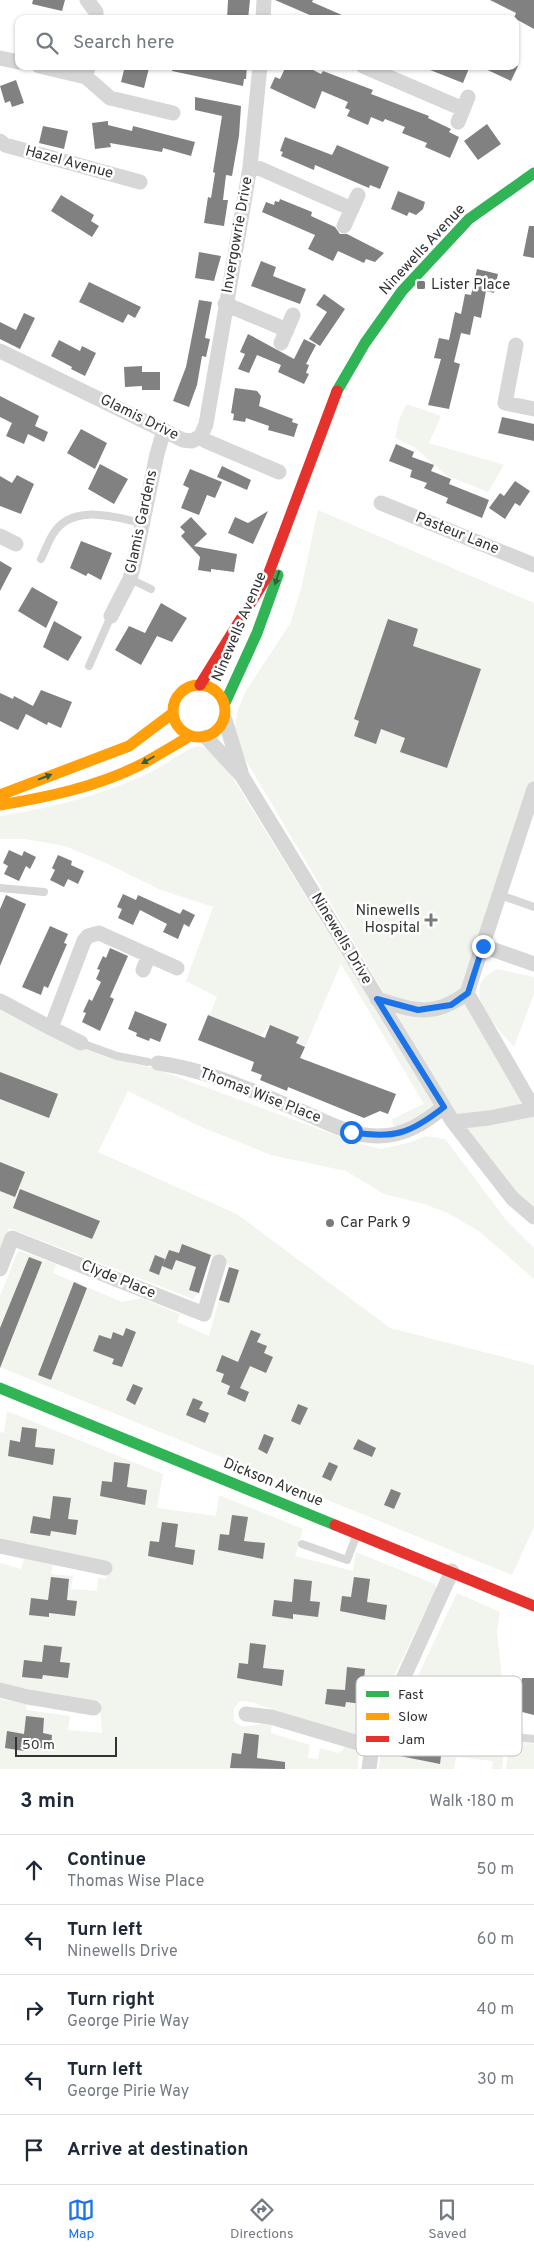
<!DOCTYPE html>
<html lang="en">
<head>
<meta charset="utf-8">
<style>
	:root { --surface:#fff; --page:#f2f2f3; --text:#1f2937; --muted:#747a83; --line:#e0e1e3; --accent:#1a73e8 }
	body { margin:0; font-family:Overpass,sans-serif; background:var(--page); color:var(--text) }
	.scale { position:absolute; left:15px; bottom:12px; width:102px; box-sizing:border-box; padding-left:5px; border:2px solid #333; border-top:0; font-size:14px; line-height:18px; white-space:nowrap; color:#333; -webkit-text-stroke:4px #fff; paint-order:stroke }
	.stop { position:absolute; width:15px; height:15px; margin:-11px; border:4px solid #1a73e8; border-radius:50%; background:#fff }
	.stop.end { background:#1a73e8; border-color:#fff; box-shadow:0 1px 5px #0008 }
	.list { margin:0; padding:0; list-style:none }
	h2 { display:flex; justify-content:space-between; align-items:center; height:65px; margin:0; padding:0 20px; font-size:21px }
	h2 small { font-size:16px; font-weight:400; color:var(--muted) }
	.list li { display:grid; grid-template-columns:32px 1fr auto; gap:15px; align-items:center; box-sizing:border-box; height:70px; padding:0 20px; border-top:1px solid var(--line) }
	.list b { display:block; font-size:19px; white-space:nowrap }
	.list p { margin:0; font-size:16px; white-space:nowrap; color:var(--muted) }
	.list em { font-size:16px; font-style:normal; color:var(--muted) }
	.icon { flex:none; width:28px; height:28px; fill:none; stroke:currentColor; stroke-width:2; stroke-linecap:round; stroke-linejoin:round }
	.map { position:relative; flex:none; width:534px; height:1769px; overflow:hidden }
	.search { position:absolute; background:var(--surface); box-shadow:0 1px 4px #0004; left:15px; right:15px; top:15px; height:55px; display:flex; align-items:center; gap:12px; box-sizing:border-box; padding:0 18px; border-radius:10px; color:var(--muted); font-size:19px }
	.sheet { height:415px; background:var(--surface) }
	nav { display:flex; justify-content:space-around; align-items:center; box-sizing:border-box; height:70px; border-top:1px solid var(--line); background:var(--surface); font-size:14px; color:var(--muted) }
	nav a { display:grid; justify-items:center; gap:2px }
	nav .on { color:var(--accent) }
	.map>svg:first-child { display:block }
	.green { fill:#f1f5ed }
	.building { fill:#818181 }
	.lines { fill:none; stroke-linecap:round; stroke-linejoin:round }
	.lane { stroke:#d7d7d7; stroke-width:8 }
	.street { stroke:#d7d7d7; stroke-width:15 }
	.fast { stroke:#30b455; stroke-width:11 }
	.slow { stroke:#ff9f0a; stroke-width:11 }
	.jam { stroke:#e5322d; stroke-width:11 }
	.oneway { fill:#32603f }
	.route { stroke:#1a73e8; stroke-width:6 }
	.poi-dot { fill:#7a7a7a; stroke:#fff; stroke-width:2 }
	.labels { text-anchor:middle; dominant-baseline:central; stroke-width:5; stroke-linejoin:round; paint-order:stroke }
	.street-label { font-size:15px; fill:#333; stroke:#fff }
	.poi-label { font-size:15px; fill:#333; stroke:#fff; text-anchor:start }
	.key { fill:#fff; stroke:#c2c2c2; stroke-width:1 }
	.key-label { font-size:14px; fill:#333 }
</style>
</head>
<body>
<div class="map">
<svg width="534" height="1769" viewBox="0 0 534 1769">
	<rect width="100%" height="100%" fill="#fff"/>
	<path class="green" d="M407 404 441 416 429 443 504 465 488 492 446 475 414 447 395 438 399 420Z
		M318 510 534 603V782L462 991 534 1110V1212L514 1195 455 1113 241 752 235 727 238 709 247 689 290 624 301 589Z
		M198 746 210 749 220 757 435 1106 421 1118 394 1128 392 1119 424 1104 341 964 305 1047 296 1043 298 1037 270 1025 260 1036 208 1015 211 1012 217 997 186 981 213 907 161 890 108 864 65 846 25 839H0V816C56 807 95 797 147 774 165 766 179 752 198 746Z
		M497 969 534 977V994L514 1047C497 1027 456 988 497 969Z
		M0 1010C49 1036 98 1057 153 1068L357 1143 381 1149 408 1143 426 1136 445 1139 506 1220 534 1248V1279L480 1232 448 1213 424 1204 384 1194 346 1171 271 1155 197 1125 128 1091 98 1152 237 1214 390 1328 534 1365V1527L512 1575 0 1367V1296L17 1253 20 1251 56 1264 53 1273 122 1302 141 1298 180 1314 177 1322 209 1336 219 1300 229 1303 239 1270 201 1251 189 1290 199 1293 193 1299 9 1228 0 1249Z
		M7 1411 163 1474 157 1508 216 1516 219 1495 303 1529 295 1556 353 1571 356 1552 435 1584 436 1589 365 1736 356 1737 251 1702 240 1701 234 1708V1721C245 1732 257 1722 272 1723L271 1733 310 1745 308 1758 318 1759 320 1748 339 1753 347 1745 359 1752 358 1769H0V1699L27 1704 26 1710 70 1716 68 1730 102 1733 100 1702 0 1684V1563L21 1569 24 1559 53 1565 51 1574 73 1576 71 1589 97 1591 98 1578 106 1579 108 1564 0 1540V1432L4 1433Z
		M457 1593 500 1612 497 1632 507 1723 502 1769H492L493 1761 456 1757 454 1769H379L380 1756Z
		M510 1741 534 1744V1769H506Z"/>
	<path class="building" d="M33 0H65L62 11 32 4Z
		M228 0H250L248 19H227Z
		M275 0H313L312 2 351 19H319Z
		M490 0H534V29L514 18 516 13Z
		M125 66 149 68 144 88 121 82Z
		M173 66H247L246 79H244L243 86 172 71Z
		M286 66H305L321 74 323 71 373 90 371 94 429 116 428 118 451 129 449 132 459 137 450 158 425 147 427 143 402 133 405 127 385 119 383 122 371 117 368 125 347 116 350 110 345 108 348 102 322 91 315 109 270 88 275 77 280 79Z
		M420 66H470L463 83Z
		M479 66H518L511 81Z
		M16 80 24 103 12 107 10 101 5 103 0 86Z
		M195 97 241 106 239 136 232 176 226 175 223 200H228L224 226 204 223 208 197 211 198 215 173 213 172 222 116 195 110Z
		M108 121V125L132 131 133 126 195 142 191 156 163 148 162 152 110 143 111 147 95 149 92 123Z
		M487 124 501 144 478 160 464 141Z
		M43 126 68 131 64 149 39 143Z
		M285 137 332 155 337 145 389 167 380 189 370 185 369 188 315 165 314 170 281 156 283 152 280 151Z
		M398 191 425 202 423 209 416 215 409 212 407 216 391 209Z
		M61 195 94 215 91 221 99 226 92 237 51 211Z
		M280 199 312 212 311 216 335 227 340 234H347L384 253 375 262 366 259 364 263 338 251 333 261 308 249 315 235 262 212 266 202 274 205 275 201 279 202Z
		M529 226H534V258L523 256Z
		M199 252 221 256 214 281 195 278Z
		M261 261 276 267 273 276 306 289 300 304 251 286Z
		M477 269 498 274 494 293 486 291 481 318 474 316 470 335 461 333 454 362 460 364 449 409 428 405 441 359 434 358 439 338 449 340 455 312 461 314 465 294 471 295Z
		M89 282 141 307 135 318 128 314 123 323 79 302Z
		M324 294 345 309 320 346 309 339 327 312 316 305Z
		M199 300 212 302 205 338 210 339 206 357 202 356 197 385 189 407 173 401 186 367Z
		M24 313 35 318 20 349 0 339V322L16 330Z
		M248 334 294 359 304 339 316 345 306 364 309 365 306 373 309 374 304 384 278 372 281 365 257 355 249 373 238 369 245 354 240 352Z
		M59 340 80 351 82 346 96 353 85 376 71 369 72 367 51 356Z
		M142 366V372H160V390H142V386L125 387 124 367Z
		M235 388 257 391 261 396 259 406 293 419 292 422 298 424 294 437 268 430 269 426 246 418 245 422 233 420 234 414 231 413Z
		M0 396 39 416 35 426 48 432 44 442 28 434 24 444 6 436 12 423 0 417Z
		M502 417 534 424V441L498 433Z
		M81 429 107 443 95 469 67 453Z
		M396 444 414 452 412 457 434 465 431 471 451 479 449 484 489 500 482 518 446 503 448 498 424 488 427 483 410 477 412 470 389 461Z
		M100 464 128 479 114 504 88 489Z
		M222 466 251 480 247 490 217 477Z
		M190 469 222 482 215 498 207 495 199 515 181 508 189 488 183 485Z
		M17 475 34 484 21 514 0 506V476L12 483Z
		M515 481 530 491 520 506 515 503 505 519 489 508 500 493 504 496Z
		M268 511 253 544 228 533 235 517 248 523Z
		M191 517 207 534 194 546 237 554 234 572 211 569V572L198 570 200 557 181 536 185 532 180 527Z
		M81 541 112 553 101 580 88 573 86 576 70 568Z
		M0 561 12 568 0 591Z
		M32 587 58 602 46 628 18 611Z
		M161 603 187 618 172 642 157 636 141 665 115 650 129 626 145 633Z
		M388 619 418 629 413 646 481 669 447 768 400 752 405 738 381 729 376 744 354 736 359 721 354 719Z
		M54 621 82 637 68 661 43 647Z
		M41 690 72 702 61 728 48 722 47 725 26 714 18 730 0 721V693L13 699 14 696 33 706Z
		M9 850 22 856 24 851 36 857 30 869 26 866 19 881 4 874 8 866 3 863Z
		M58 855 72 861 71 865 84 871 78 884 68 879 64 887 50 880 55 870 52 868Z
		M123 894 136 900 138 895 180 914 183 909 195 915 189 927 184 924 178 939 163 932 167 924 140 910 133 925 118 918 122 909 117 907Z
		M6 895 26 904 0 966V909Z
		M50 926 68 934 64 943 67 944 48 988 44 986 41 995 22 987Z
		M110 948 128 956 110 997 114 999 100 1031 82 1022 86 1013 83 1012 89 999 92 1001 101 982 96 979 100 970 97 969 103 956 106 958Z
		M135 1011 167 1024 160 1042 150 1038 149 1041 136 1036 137 1033 128 1029Z
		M208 1015 265 1038 270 1025 299 1037 296 1043 305 1047 300 1058 396 1094 388 1114 380 1111 364 1118 288 1087 287 1091 260 1080 262 1075 251 1071 254 1062 198 1040Z
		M0 1072 58 1094 49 1118 0 1099Z
		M0 1162 25 1172 15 1197 0 1191Z
		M20 1189 100 1221 92 1239 13 1208Z
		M182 1244 211 1255 199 1293 189 1290 196 1267 176 1260 172 1270 162 1266 159 1275 149 1271 155 1255 165 1259 163 1265 169 1250 179 1253Z
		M29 1257 42 1262 0 1368V1328Z
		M229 1267 239 1270 229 1303 219 1300Z
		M74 1282 87 1288 51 1380 38 1375Z
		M126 1328 136 1332 122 1367 112 1364 114 1359 93 1351 99 1335 111 1339 113 1332 123 1336Z
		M251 1330 261 1334 257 1342 267 1346 264 1353 273 1357 266 1373 250 1366 240 1388 249 1392 245 1402 227 1394 230 1386 221 1382 224 1374 216 1371 222 1355 238 1362Z
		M133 1384 143 1388 135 1405 126 1400Z
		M193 1398 203 1402 199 1409 209 1413 205 1423 186 1415Z
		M298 1404 308 1408 300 1425 291 1421Z
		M22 1427 37 1429 35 1447 55 1449 53 1465 8 1456 10 1440 20 1442Z
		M264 1434 274 1438 267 1454 258 1449Z
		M358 1439 376 1448 372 1457 353 1449Z
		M114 1462 130 1464 127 1487 147 1490 145 1505 100 1496 102 1481 112 1482Z
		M329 1462 338 1466 331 1481 322 1477Z
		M391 1489 401 1493 394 1509 384 1505Z
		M53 1496 71 1498 68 1519 78 1520 76 1535 51 1531 50 1536 30 1533 33 1516 50 1519Z
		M232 1515 248 1517 244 1541 265 1543 263 1559 218 1550 220 1534 229 1535Z
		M162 1522 178 1524 175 1547 195 1550 193 1565 148 1556 150 1541 159 1542Z
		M51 1577 69 1579 67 1600 77 1601 75 1616 49 1613V1617L29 1615 31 1598 48 1600Z
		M354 1577 370 1579 367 1602 387 1605 385 1620 340 1611 342 1596 351 1597Z
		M294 1579 312 1581 310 1601 320 1602 318 1617 293 1614V1619L272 1616 274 1600 292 1602Z
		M250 1643 266 1645 263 1668 284 1670 282 1686 237 1678 239 1663 248 1664Z
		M44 1645 62 1647 60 1662 70 1663 68 1678 43 1675 42 1679 22 1677 24 1660 42 1662Z
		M347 1667 365 1669 363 1689 373 1690 371 1705 346 1702 345 1707 325 1704 327 1689 345 1690Z
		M522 1678H534V1715L518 1711Z
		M26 1716 44 1718 43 1733 52 1735 51 1749 25 1746 24 1751 5 1748 7 1731 24 1734Z
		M408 1720 424 1722 421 1746 442 1748 440 1764 395 1755 397 1740 406 1741Z
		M244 1733 259 1735 257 1758 285 1762V1769L230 1768 232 1753 241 1754Z"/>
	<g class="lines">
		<path class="lane" d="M41 559C45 551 48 542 53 534 72 503 114 517 142 523
			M130 579 151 589
			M89 666 111 616
			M0 888 44 892
			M500 895 534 907
			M81 1043 117 1056 148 1062
			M302 1544 347 1560 357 1534
			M515 1737 534 1739"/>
		<path class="street" d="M87 0 96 12V19
			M263 19 264 0
			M0 58 19 62
			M39 66 86 77 88 66
			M363 66 463 109
			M86 77 110 98 173 113
			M458 122 468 97
			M0 141 5 145 140 182
			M250 167 261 169 352 209
			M344 226 358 195
			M225 304 287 330
			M281 343 293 315
			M516 345 505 403 534 409
			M0 351 183 440 192 441 201 436
			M201 436 206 424 250 167 260 66
			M201 436 206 441 279 472
			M381 503 534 565
			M0 536 16 544
			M111 616 130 579 134 564 157 454 164 430
			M225 720 241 772
			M206 737 242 776 453 1122 512 1198 534 1217
			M483 946 534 964
			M143 970 149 955
			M467 993 534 1109
			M377 999C414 1011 434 1018 467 993L534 789
			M0 1001 51 1028 84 941 88 936 99 933 177 968
			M51 1028 81 1043
			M158 1063C208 1070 255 1092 303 1112 326 1122 353 1137 379 1136 405 1136 425 1122 444 1107
			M453 1122 489 1118 534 1109
			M0 1269 12 1238 204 1314 219 1262
			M0 1546 105 1568
			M0 1690 28 1697 94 1708
			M246 1714 271 1717 372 1747
			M369 1769 372 1747 452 1571"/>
		<path class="fast" d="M337 391 365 343 402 291 469 219 534 173
			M225 703 257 633 278 575
			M0 1388 335 1525"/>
		<path class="slow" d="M173 711a26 26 0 1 1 52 0a26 26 0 1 1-52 0Z
			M0 795 129 746 173 713
			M0 805C48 797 96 787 140 765 157 756 173 746 190 736"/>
		<path class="jam" d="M200 685 268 575 337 391
			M335 1525 534 1606"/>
	</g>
	<defs><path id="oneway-solid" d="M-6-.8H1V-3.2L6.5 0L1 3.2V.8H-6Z" transform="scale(1.25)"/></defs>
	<g class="oneway">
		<use href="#oneway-solid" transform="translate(277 578) rotate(108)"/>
		<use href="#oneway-solid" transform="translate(148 760) rotate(150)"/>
		<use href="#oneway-solid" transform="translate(45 777) rotate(-21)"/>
	</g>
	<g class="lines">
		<path class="route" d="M351 1132C394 1139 410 1134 444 1107L377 999 418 1010 451 1005 468 993 483 946"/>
	</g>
	<g class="poi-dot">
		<rect x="416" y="280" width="10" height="10" rx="2.5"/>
		<path d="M428.5 912.5h5v5h5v5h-5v5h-5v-5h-5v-5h5z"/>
		<circle cx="330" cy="1223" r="5"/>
	</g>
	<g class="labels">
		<g class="street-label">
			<text transform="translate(69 163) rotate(15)">Hazel Avenue</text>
			<text transform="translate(238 235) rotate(-80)">Invergowrie Drive</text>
			<text transform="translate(423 250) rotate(-47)">Ninewells Avenue</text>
			<text transform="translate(139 418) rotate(26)">Glamis Drive</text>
			<text transform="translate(142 522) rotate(-78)">Glamis Gardens</text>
			<text transform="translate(457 534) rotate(22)">Pasteur Lane</text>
			<text transform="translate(240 627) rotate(-67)">Ninewells Avenue</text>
			<text transform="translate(341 939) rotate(59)">Ninewells Drive</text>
			<text transform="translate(260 1096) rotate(21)">Thomas Wise Place</text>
			<text transform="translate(118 1280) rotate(22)">Clyde Place</text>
			<text transform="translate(273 1483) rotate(22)">Dickson Avenue</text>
		</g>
		<g class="poi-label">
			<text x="431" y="285">Lister Place</text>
			<text x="420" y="911" text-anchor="end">Ninewells<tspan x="420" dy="17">Hospital</tspan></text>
			<text x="340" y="1223">Car Park 9</text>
		</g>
	</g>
	<rect x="356" y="1676" width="166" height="80" rx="8" class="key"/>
	<rect x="366" y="1691" width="23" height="6" fill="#30b455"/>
	<rect x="366" y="1713" width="23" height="7" fill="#ff9f0a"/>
	<rect x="366" y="1736" width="23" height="6" fill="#e5322d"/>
	<g class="key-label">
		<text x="398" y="1699">Fast</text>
		<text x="398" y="1721">Slow</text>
		<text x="398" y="1744">Jam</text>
	</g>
</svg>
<div class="scale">50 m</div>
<div class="stop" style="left:351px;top:1132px"></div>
<div class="stop end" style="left:483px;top:946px"></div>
<div class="search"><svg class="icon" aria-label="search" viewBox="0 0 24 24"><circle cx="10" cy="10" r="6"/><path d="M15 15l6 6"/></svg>Search here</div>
</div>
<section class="sheet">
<h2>3 min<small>Walk · 180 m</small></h2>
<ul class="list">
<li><svg class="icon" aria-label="ahead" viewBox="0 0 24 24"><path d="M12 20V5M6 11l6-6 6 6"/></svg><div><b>Continue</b><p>Thomas Wise Place</p></div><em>50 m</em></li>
<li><svg class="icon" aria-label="left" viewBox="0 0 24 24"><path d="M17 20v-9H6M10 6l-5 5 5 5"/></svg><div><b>Turn left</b><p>Ninewells Drive</p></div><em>60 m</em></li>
<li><svg class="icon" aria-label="right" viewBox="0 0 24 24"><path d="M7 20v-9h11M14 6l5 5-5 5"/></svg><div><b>Turn right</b><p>George Pirie Way</p></div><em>40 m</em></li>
<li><svg class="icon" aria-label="left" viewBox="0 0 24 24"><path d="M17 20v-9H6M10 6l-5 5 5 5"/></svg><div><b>Turn left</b><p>George Pirie Way</p></div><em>30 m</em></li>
<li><svg class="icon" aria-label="arrive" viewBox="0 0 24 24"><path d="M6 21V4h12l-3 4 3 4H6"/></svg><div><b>Arrive at destination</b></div></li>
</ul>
</section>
<nav>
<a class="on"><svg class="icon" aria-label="map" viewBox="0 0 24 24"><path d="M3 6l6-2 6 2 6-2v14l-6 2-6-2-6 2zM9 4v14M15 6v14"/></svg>Map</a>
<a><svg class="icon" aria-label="directions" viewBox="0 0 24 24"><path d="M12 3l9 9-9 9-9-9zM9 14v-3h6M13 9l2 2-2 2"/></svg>Directions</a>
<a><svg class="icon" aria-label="saved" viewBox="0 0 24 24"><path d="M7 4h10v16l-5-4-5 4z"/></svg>Saved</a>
</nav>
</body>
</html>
